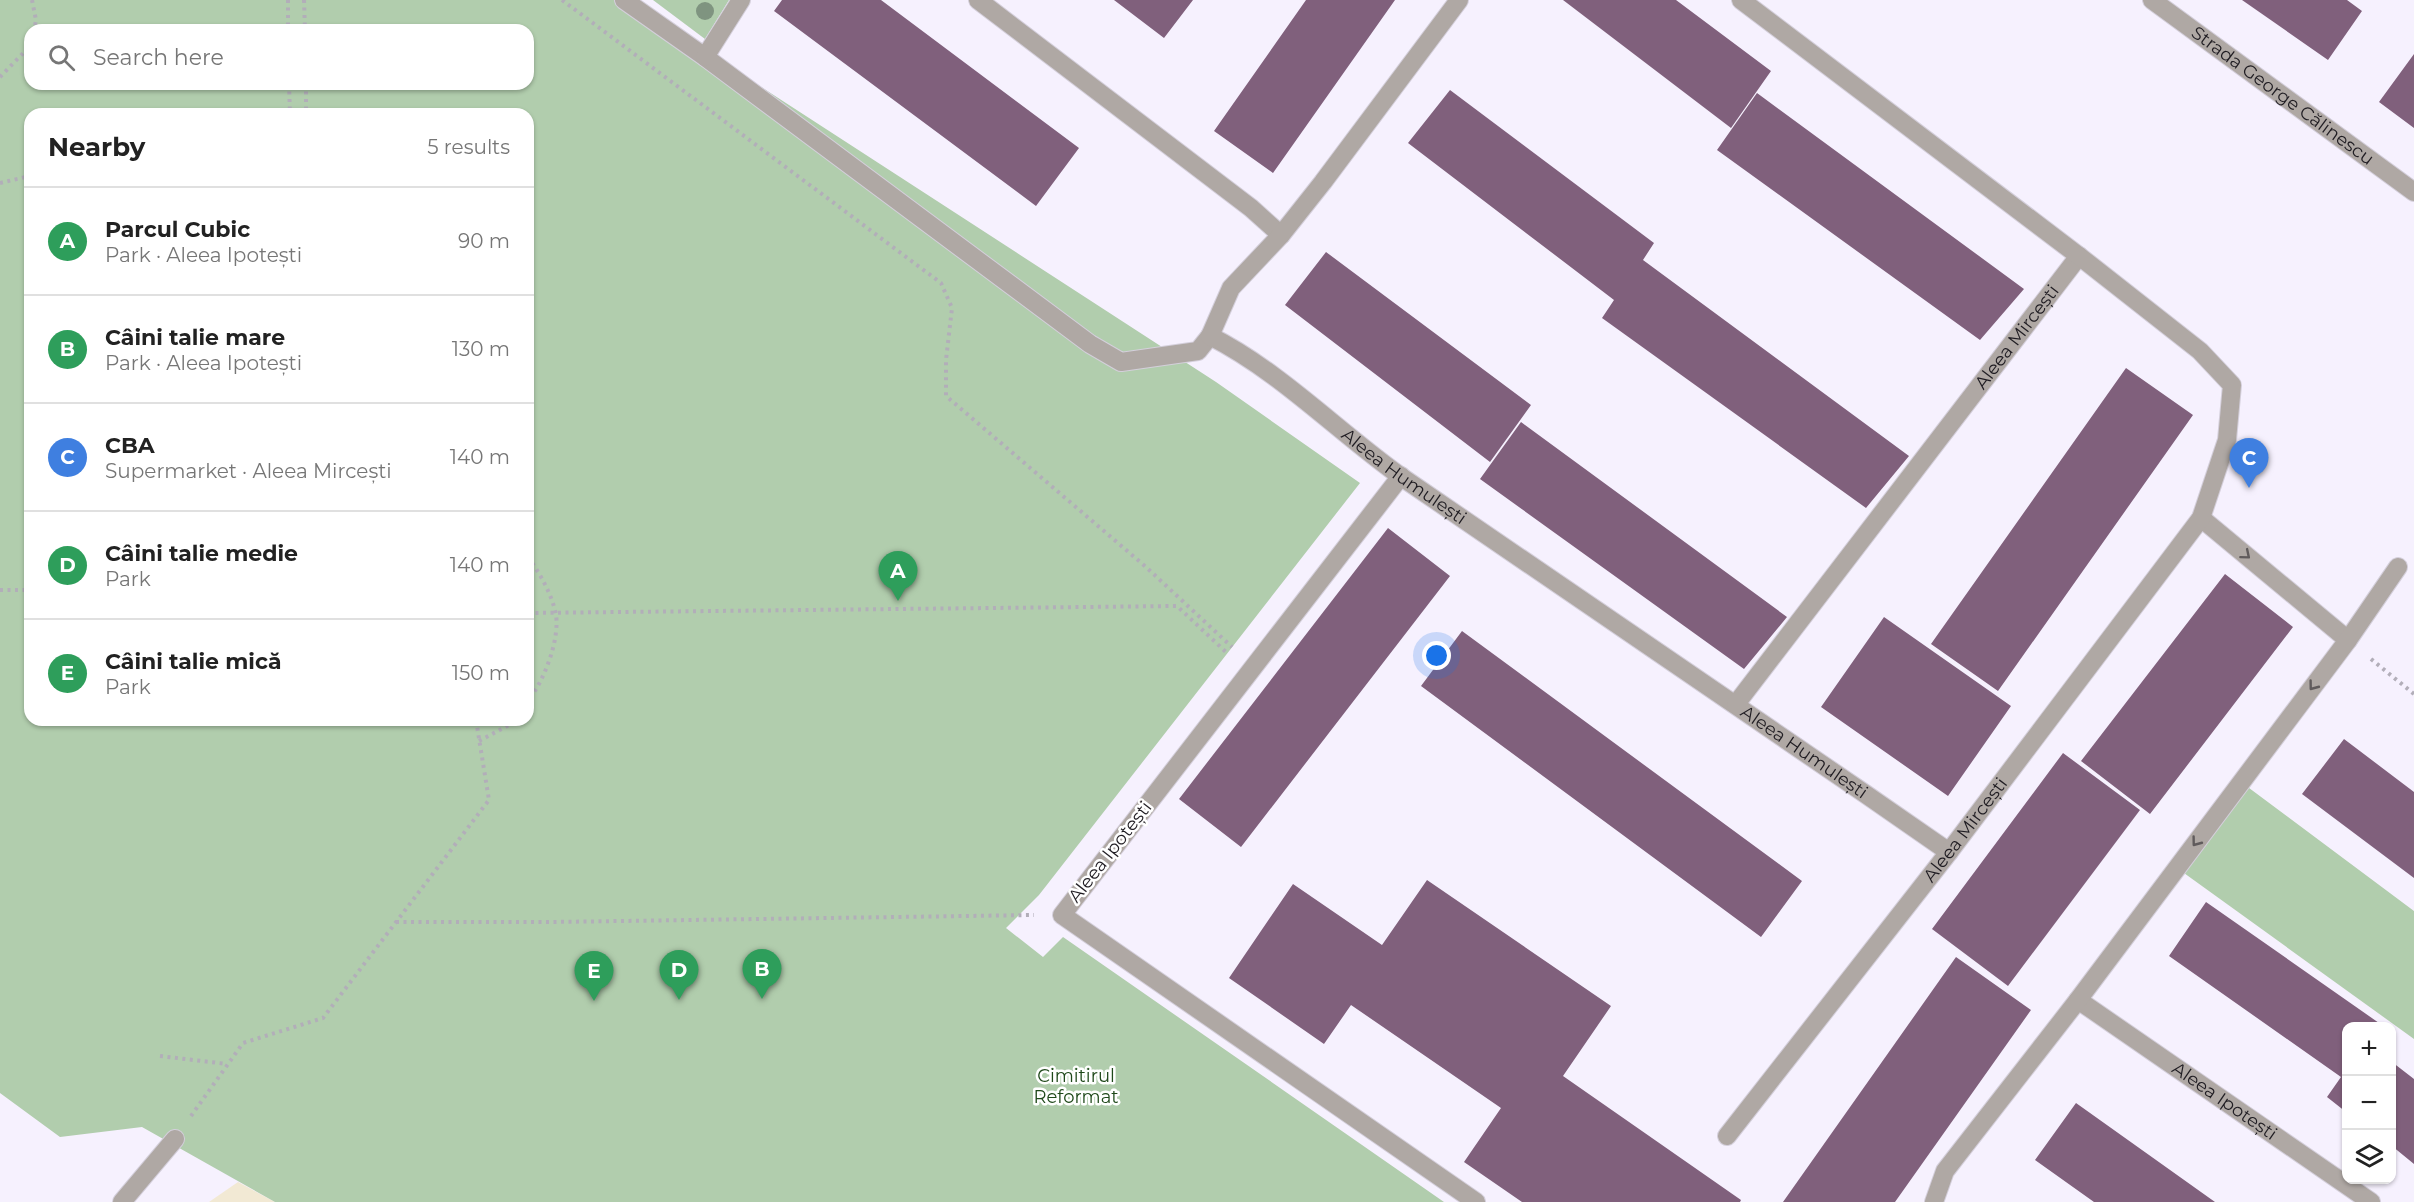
<!DOCTYPE html>
<html lang="en">
<head>
<meta charset="utf-8">
<style>
	:root { --surface:#fff; --page:#f2f2f2; --text:#222; --muted:#767676; --line:#e0e0e0; --accent:#d93025 }
	body { margin:0; font-family:Montserrat,sans-serif; background:var(--page); color:var(--text) }
	.controls { position:absolute; right:18px; bottom:18px; display:grid; overflow:hidden; border-radius:12px; box-shadow:0 2px 4px #0004 }
	.controls button { width:54px; height:54px; display:grid; place-items:center; padding:0; border:0; border-bottom:2px solid var(--line); background:var(--surface); color:var(--text); font:30px sans-serif }
	.you { position:absolute; left:1437px; top:656px; width:21px; height:21px; margin:-15px; border:4px solid #fff; border-radius:50%; background:#1a73e8; box-shadow:0 0 0 9px #1a73e833 }
	.badge { display:grid; place-items:center; width:39px; height:39px; border-radius:50%; background:var(--accent); color:#fff; font-size:20px; font-weight:700 }
	.pin { position:absolute; translate:-50% -50px; filter:drop-shadow(0 2px 3px #0008) }
	.pin::after { content:''; position:absolute; top:32px; width:21px; height:18px; background:inherit; clip-path:polygon(0 0,100% 0,50% 100%) }
	.list { margin:0; padding:0; list-style:none }
	h2 { display:flex; justify-content:space-between; align-items:center; height:78px; margin:0; padding:0 24px; font-size:26px }
	h2 small { font-size:20px; font-weight:400; color:var(--muted) }
	.list li { display:grid; grid-template-columns:39px 1fr auto; gap:18px; align-items:center; box-sizing:border-box; height:108px; padding:0 24px; border-top:2px solid var(--line) }
	.list b { display:block; font-size:22px; white-space:nowrap }
	.list p { margin:0; font-size:20px; white-space:nowrap; color:var(--muted) }
	.list em { font-size:20px; font-style:normal; color:var(--muted) }
	.icon { flex:none; width:33px; height:33px; fill:none; stroke:currentColor; stroke-width:2; stroke-linecap:round; stroke-linejoin:round }
	.map { position:relative; flex:none; width:2414px; height:1202px; overflow:hidden }
	.search { position:absolute; background:var(--surface); box-shadow:0 2px 4px #0004; left:24px; top:24px; width:510px; height:66px; display:flex; align-items:center; gap:15px; box-sizing:border-box; padding:0 21px; border-radius:18px; color:var(--muted); font-size:22px }
	.panel { position:absolute; background:var(--surface); box-shadow:0 2px 4px #0004; left:24px; top:108px; width:510px; height:618px; border-radius:18px }
	.map>svg:first-child { display:block }
	.industrial { fill:#f2e9d4 }
	.green { fill:#b1cdad; fill-rule:evenodd }
	.building { fill:#80607c }
	.lines { fill:none; stroke-linecap:round; stroke-linejoin:round }
	.minor-casing { stroke:#d4cfdb; stroke-width:20 }
	.path { stroke:#b2aeb9; stroke-width:4; stroke-dasharray:3 4.5; stroke-linecap:butt }
	.minor { stroke:#afa8a4; stroke-width:18 }
	.tree { fill:#7f9480 }
	.oneway { stroke:#605b5c }
	.labels { text-anchor:middle; dominant-baseline:central; stroke-width:5; stroke-linejoin:round; paint-order:stroke }
	.street-label { font-size:18px; fill:#1f1c22; stroke:#fff }
	.park-label { font-size:18px; fill:#1e4819; stroke:#fff }
</style>
</head>
<body>
<div class="map">
<svg width="2414" height="1202" viewBox="0 0 2414 1202">
	<rect width="100%" height="100%" fill="#f6f1fe"/>
	<path class="industrial" d="M238 1182 275 1202H209Z"/>
	<path class="green" d="M0 0H627L1216 382 1360 483 1039 895 1006 928 1043 957 1063 937 1444 1202H275L142 1127 60 1137 0 1093ZM30 30H528V84H30ZM30 114H528V720H30Z
		M653 0H729L705 39Z
		M2241 782 2414 911V1039L2177 868Z"/>
	<path class="building" d="M782 0H881L1079 148 1036 206 774 11Z
		M1114 0H1193L1164 38Z
		M1306 0H1395L1273 173 1214 131Z
		M1563 0H1676L1771 71 1731 128Z
		M2242 0H2347L2362 11 2328 60Z
		M2414 54V128L2379 102Z
		M1450 90 1654 243 1643 260 1909 456 1866 508 1602 318 1614 300 1408 143Z
		M1757 93 2024 289 1980 340 1717 150Z
		M1326 252 1531 405 1490 462 1285 305Z
		M2126 368 2193 415 1998 691 1931 644Z
		M1521 422 1787 617 1744 669 1480 479Z
		M1388 528 1450 576 1241 847 1179 799Z
		M2225 574 2293 627 2150 814 2081 761Z
		M1884 617 2011 706 1948 796 1821 707Z
		M1462 631 1802 881 1761 937 1421 686Z
		M2344 739 2414 792V878L2302 794Z
		M2063 753 2140 810 2008 986 1932 929Z
		M1427 880 1611 1006 1563 1076 1741 1200 1740 1202H1522L1464 1162 1501 1108 1351 1005 1324 1044 1229 978 1293 884 1382 945Z
		M2206 902 2379 1023 2376 1026H2346V1112L2327 1097 2341 1077 2169 956Z
		M1956 957 2031 1010 1895 1202H1783Z
		M2392 1062 2414 1079V1164L2392 1146Z
		M2076 1103 2215 1202H2094L2035 1160Z"/>
	<g class="lines">
		<g class="minor-casing">
			<g id="minor">
				<path d="M624 0 705 57 1090 344 1121 362 1198 351 1210 336"/>
				<path d="M978 0 1251 208 1281 235"/>
				<path id="s1" d="M1459 0 1323 182 1281 235 1231 288 1210 336C1281 372 1338 432 1403 478 1585 603 1768 726 1949 852"/>
				<path id="s2" d="M2152 0 2414 192"/>
				<path d="M705 57 741 0"/>
				<path d="M1401 476 1062 915 1476 1202"/>
				<path d="M2201 518 2348 640"/>
				<path id="s3" d="M1736 704 2079 256"/>
				<path id="s4" d="M2078 1000 2371 1202"/>
				<path id="s5" d="M1727 1136 1949 852 2201 518 2227 440 2232 385 2200 351 2079 256 1741 0"/>
				<path d="M122 1202 175 1139"/>
				<path d="M1934 1202 1945 1171 2078 1000 2348 640 2398 567"/>
			</g>
		</g>
		<path class="path" d="M32 0 36 20 34 30
			M288 0V30
			M304 0 305 30
			M562 0 941 283 952 308 946 360V396L1146 567 1232 647
			M0 77 30 46
			M289 84 290 114
			M306 84V114
			M0 183 30 176
			M528 557C539 572 550 591 555 610 562 636 544 681 528 701
			M0 590H30
			M528 613 1177 606 1228 654
			M2371 659 2414 694
			M479 741 509 725 513 720
			M396 922H552L1034 915
			M160 1056 227 1064
			M191 1116 243 1043 323 1018 489 800 476 720"/>
		<use href="#minor" class="minor"/>
	</g>
	<circle class="tree" cx="705" cy="11" r="9"/>
	<defs><path id="oneway-chevron" d="M-2-3.5L2.5 0L-2 3.5" fill="none" stroke-width="1.6" stroke-linecap="round" stroke-linejoin="round" transform="scale(1.5)"/></defs>
	<g class="oneway">
		<use href="#oneway-chevron" transform="translate(2246 555) rotate(40)"/>
		<use href="#oneway-chevron" transform="translate(2313 686) rotate(127)"/>
		<use href="#oneway-chevron" transform="translate(2196 842) rotate(127)"/>
	</g>
	<g class="labels">
		<g class="street-label">
			<text stroke="none"><textPath href="#s2" startOffset="162">Strada George Călinescu</textPath></text>
			<text stroke="none"><textPath href="#s3" startOffset="462">Aleea Mircești</textPath></text>
			<text stroke="none"><textPath href="#s1" startOffset="660">Aleea Humulești</textPath></text>
			<text stroke="none"><textPath href="#s1" startOffset="1146">Aleea Humulești</textPath></text>
			<text stroke="none"><textPath href="#s5" startOffset="388">Aleea Mircești</textPath></text>
			<text transform="translate(1110 852) rotate(-52)">Aleea Ipotești</text>
			<text stroke="none"><textPath href="#s4" startOffset="178">Aleea Ipotești</textPath></text>
		</g>
		<g class="park-label">
			<text x="1076" y="1076">Cimitirul<tspan x="1076" dy="21">Reformat</tspan></text>
		</g>
	</g>
</svg>
<div class="controls">
<button>+</button>
<button>−</button>
<button><svg class="icon" aria-label="layers" viewBox="0 0 24 24"><path d="M12 4l9 5-9 5-9-5zM3 14l9 5 9-5"/></svg></button>
</div>
<div class="you"></div>
<div class="pin badge" style="left:898px;top:601px;background:#2e9e5b">A</div>
<div class="pin badge" style="left:762px;top:999px;background:#2e9e5b">B</div>
<div class="pin badge" style="left:2249px;top:488px;background:#3f7fe0">C</div>
<div class="pin badge" style="left:679px;top:1000px;background:#2e9e5b">D</div>
<div class="pin badge" style="left:594px;top:1001px;background:#2e9e5b">E</div>
<div class="search"><svg class="icon" aria-label="search" viewBox="0 0 24 24"><circle cx="10" cy="10" r="6"/><path d="M15 15l6 6"/></svg>Search here</div>
<section class="panel">
<h2>Nearby<small>5 results</small></h2>
<ul class="list">
<li><span class="badge" style="background:#2e9e5b">A</span><div><b>Parcul Cubic</b><p>Park · Aleea Ipotești</p></div><em>90 m</em></li>
<li><span class="badge" style="background:#2e9e5b">B</span><div><b>Câini talie mare</b><p>Park · Aleea Ipotești</p></div><em>130 m</em></li>
<li><span class="badge" style="background:#3f7fe0">C</span><div><b>CBA</b><p>Supermarket · Aleea Mircești</p></div><em>140 m</em></li>
<li><span class="badge" style="background:#2e9e5b">D</span><div><b>Câini talie medie</b><p>Park</p></div><em>140 m</em></li>
<li><span class="badge" style="background:#2e9e5b">E</span><div><b>Câini talie mică</b><p>Park</p></div><em>150 m</em></li>
</ul>
</section>
</div>
</body>
</html>
